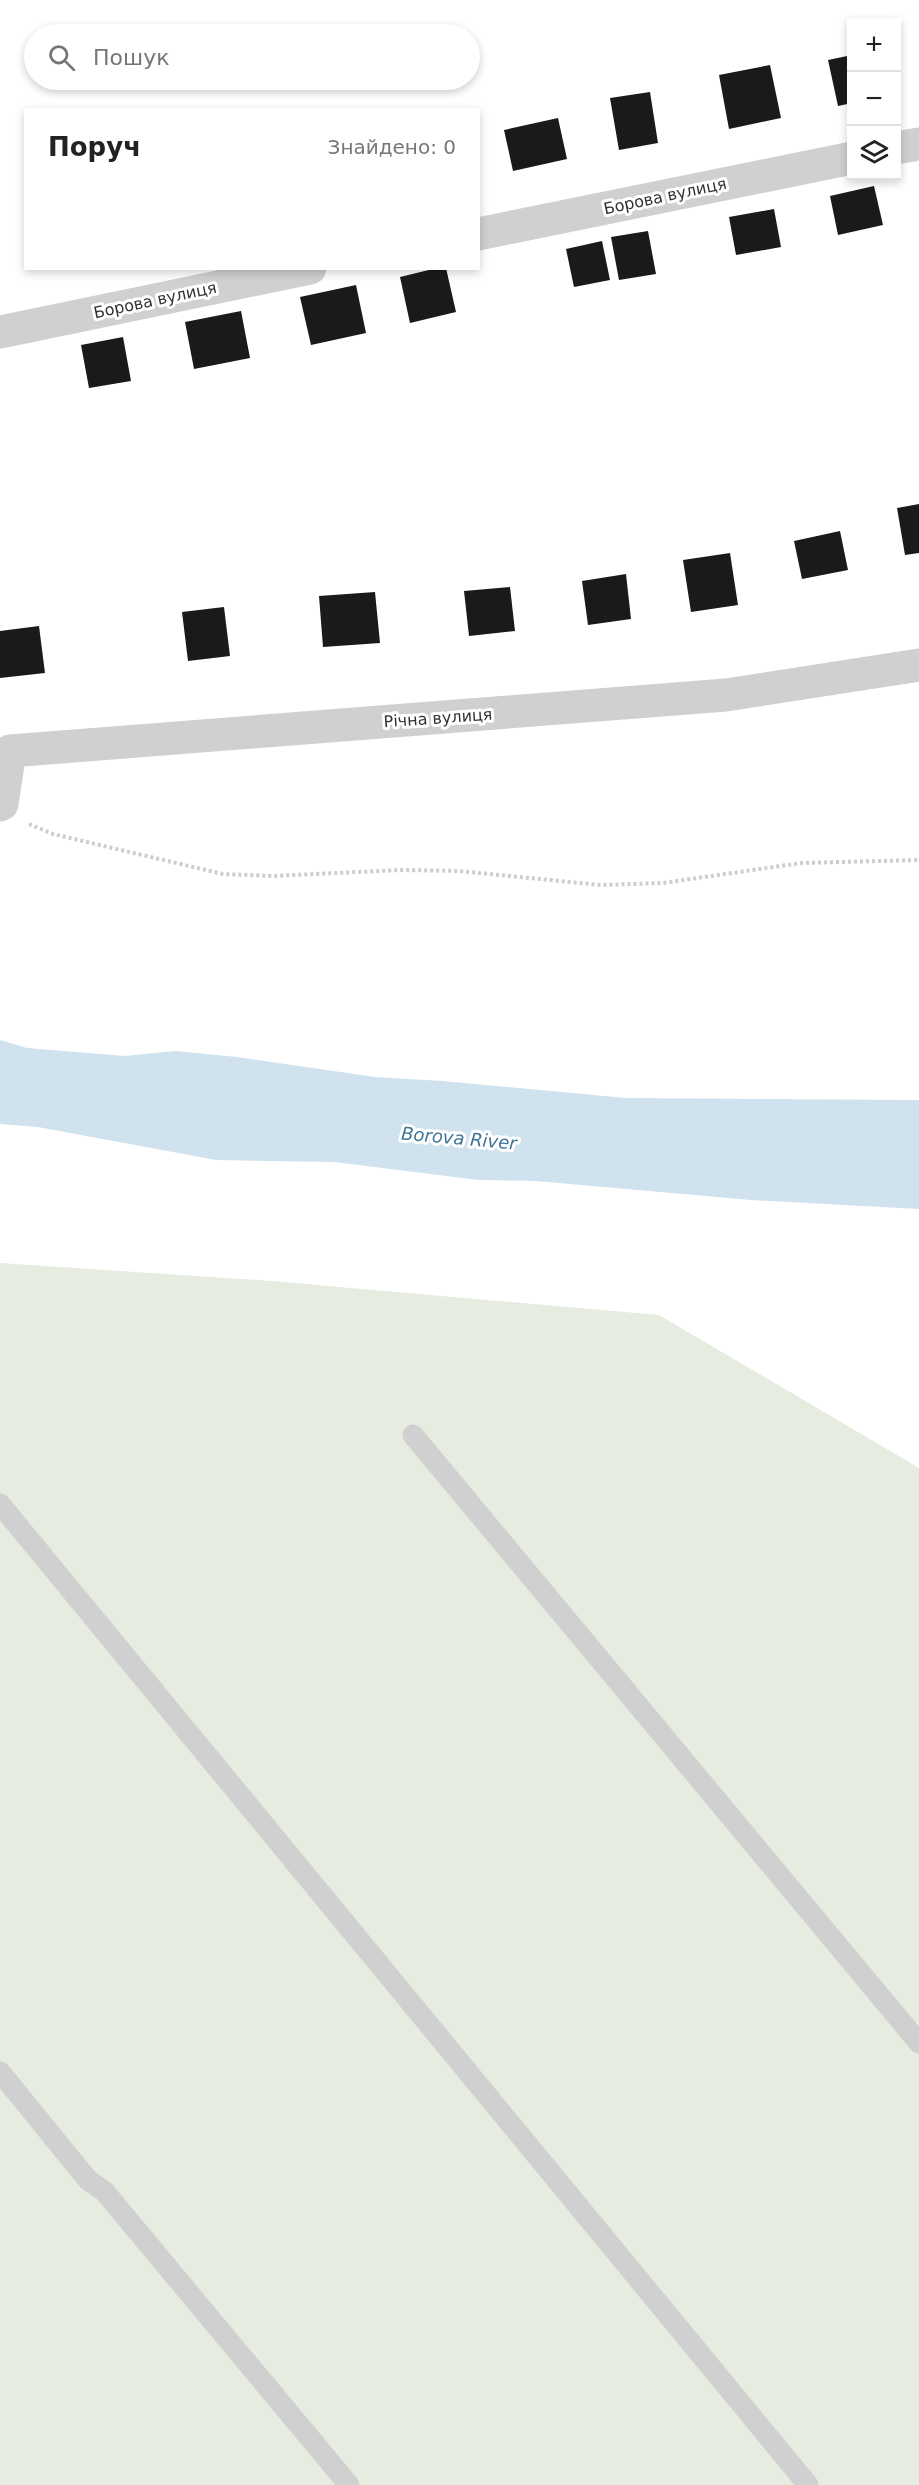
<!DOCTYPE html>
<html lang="uk">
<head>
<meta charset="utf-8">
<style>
	:root { --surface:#fff; --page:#f6f6f6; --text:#222; --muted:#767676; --line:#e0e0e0 }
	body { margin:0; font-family:"DejaVu Sans",sans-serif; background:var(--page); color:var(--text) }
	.controls { position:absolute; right:18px; top:18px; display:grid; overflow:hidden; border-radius:0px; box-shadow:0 3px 9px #0003 }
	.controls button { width:54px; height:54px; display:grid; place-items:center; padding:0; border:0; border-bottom:2px solid var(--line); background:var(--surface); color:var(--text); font:30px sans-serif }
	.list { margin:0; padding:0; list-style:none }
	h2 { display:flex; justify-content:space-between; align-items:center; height:78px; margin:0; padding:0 24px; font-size:26px }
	h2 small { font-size:20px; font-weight:400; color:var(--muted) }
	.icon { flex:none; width:33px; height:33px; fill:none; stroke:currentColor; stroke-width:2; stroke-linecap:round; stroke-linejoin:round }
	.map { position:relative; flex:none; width:919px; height:2485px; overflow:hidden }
	.search { position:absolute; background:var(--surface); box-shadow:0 3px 9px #0003; left:24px; top:24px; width:456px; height:66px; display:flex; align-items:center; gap:15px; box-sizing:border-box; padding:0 21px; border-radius:33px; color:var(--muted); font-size:22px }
	.panel { position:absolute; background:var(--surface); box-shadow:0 3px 9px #0003; left:24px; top:108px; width:456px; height:162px; border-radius:0px }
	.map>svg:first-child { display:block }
	.green { fill:#e6ecdf }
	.water { fill:#cfe2ee }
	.building { fill:#1a1a1a }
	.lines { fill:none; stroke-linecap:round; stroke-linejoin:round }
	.path { stroke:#cdcdcd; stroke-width:4; stroke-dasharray:3 3; stroke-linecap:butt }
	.lane { stroke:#d0d0d0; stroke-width:21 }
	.street { stroke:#d0d0d0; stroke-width:33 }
	.labels { text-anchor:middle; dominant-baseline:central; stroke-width:6; stroke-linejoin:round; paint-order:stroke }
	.street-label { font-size:16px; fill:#333; stroke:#fff }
	.water-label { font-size:18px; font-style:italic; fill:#3f7597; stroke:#fff }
</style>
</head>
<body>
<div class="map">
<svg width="919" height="2485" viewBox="0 0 919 2485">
	<rect width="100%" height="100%" fill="#fff"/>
	<path class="green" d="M0 1263 271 1281 659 1315 919 1468V2485H0Z"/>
	<path class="water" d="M0 1040 27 1048 125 1056 175 1051 237 1057 375 1077 442 1081 626 1098 919 1100V1209L751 1200 536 1181 478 1180 334 1162 216 1160 38 1127 0 1124Z"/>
	<path class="building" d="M852 55V103L838 106 828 60Z
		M770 65 781 118 729 129 719 75Z
		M650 92 658 143 619 150 610 98Z
		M558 118 567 159 513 171 504 130Z
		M874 186 883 225 838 235 830 196Z
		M774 209 781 247 736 255 729 217Z
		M648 231 656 274 619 280 611 237Z
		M602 241 610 280 574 287 566 249Z
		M437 268H446L456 312 410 323 400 277Z
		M356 285 366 333 311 345 300 297Z
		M241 311 250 358 194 369 185 322Z
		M123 337 131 381 89 388 81 345Z
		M919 504V553L905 555 897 508Z
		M840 531 848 570 802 579 794 541Z
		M730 553 738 605 691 612 683 560Z
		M626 574 631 619 588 625 582 581Z
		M510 587 515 631 469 636 464 591Z
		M375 592 380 643 323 647 319 596Z
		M224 607 230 656 188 661 182 612Z
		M39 626 45 673 0 678V631Z"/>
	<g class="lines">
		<path class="path" d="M29 824 53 834 223 874 273 876 400 870 459 871 600 885 663 883 801 863 919 860"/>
		<path class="lane" d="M413 1435 919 2043
			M0 1504 808 2485
			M0 2072 88 2180 104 2191 349 2485"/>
		<path class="street" d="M896 148 919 144
			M478 234 852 158
			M0 332 310 268
			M0 805 2 804 10 751 726 695 919 665"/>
	</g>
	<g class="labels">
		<g class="street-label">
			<text transform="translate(665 196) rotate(-12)">Борова вулиця</text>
			<text transform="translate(155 300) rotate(-12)">Борова вулиця</text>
			<text transform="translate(438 718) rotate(-4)">Річна вулиця</text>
		</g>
		<g class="water-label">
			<text transform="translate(459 1138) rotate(5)">Borova River</text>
		</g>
	</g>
</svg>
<div class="controls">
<button>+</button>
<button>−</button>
<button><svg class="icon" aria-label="layers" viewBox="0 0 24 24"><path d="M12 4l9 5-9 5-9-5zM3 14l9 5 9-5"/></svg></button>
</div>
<div class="search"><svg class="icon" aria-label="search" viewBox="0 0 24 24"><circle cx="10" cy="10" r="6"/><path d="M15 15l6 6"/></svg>Пошук</div>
<section class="panel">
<h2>Поруч<small>Знайдено: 0</small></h2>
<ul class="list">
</ul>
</section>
</div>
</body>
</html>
